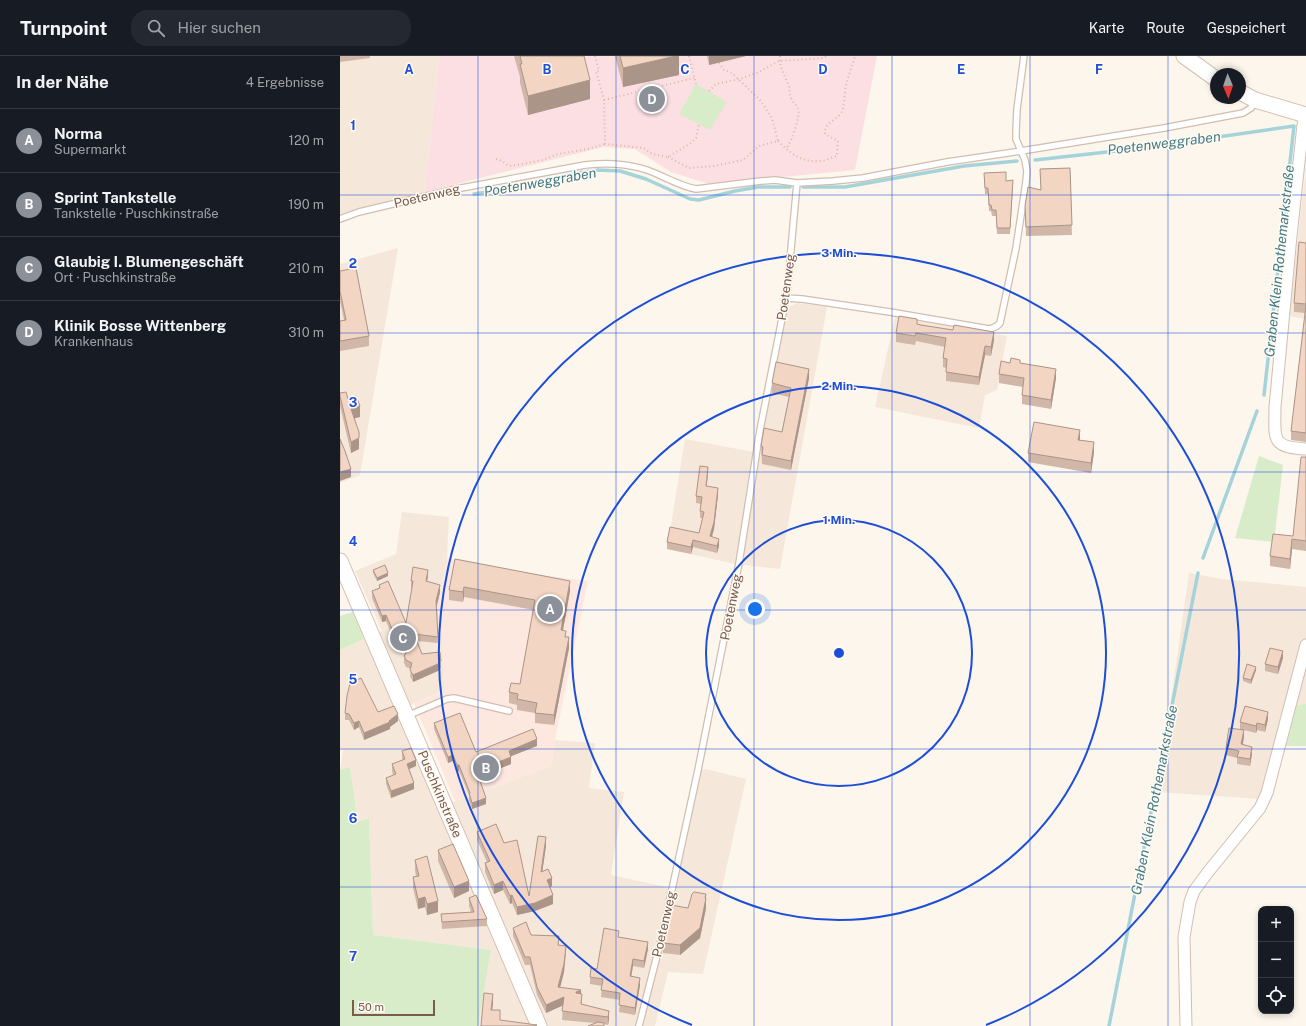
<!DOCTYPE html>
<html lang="de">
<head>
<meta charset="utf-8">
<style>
	:root { --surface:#171b24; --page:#242831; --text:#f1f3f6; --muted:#9ea1a6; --line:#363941; --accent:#8c9099 }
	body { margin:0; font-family:"Public Sans",sans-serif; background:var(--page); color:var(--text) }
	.controls { position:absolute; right:12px; bottom:12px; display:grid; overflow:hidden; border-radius:8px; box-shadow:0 2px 6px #0003 }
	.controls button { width:36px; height:36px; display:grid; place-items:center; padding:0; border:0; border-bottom:1px solid var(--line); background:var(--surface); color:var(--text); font:20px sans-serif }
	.compass { position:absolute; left:870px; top:12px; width:36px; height:36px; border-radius:50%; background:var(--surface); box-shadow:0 2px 6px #0003; rotate:178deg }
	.scale { position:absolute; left:12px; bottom:10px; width:83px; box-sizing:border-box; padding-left:4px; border:2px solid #7a5c4d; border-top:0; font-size:11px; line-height:14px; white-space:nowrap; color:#7a5c4d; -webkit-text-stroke:3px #fffaf3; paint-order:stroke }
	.you { position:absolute; left:415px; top:553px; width:14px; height:14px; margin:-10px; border:3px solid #fff; border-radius:50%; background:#1a73e8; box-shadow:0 0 0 6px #1a73e833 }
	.badge { display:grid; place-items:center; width:26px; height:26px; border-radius:50%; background:var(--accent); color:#fff; font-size:13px; font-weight:700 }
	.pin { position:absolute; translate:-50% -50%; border:2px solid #fff; box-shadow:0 1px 4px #0006 }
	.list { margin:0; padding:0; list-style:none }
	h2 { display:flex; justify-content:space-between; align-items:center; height:52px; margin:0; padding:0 16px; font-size:17px }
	h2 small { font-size:13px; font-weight:400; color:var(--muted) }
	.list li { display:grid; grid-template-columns:26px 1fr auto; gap:12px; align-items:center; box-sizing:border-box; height:64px; padding:0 16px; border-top:1px solid var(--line) }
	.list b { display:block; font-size:15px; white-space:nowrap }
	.list p { margin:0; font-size:13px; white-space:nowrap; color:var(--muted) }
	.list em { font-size:13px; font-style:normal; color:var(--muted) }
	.icon { flex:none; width:22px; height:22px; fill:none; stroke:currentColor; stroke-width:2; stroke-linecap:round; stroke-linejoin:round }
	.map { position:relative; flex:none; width:966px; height:970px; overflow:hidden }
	header { display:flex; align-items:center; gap:24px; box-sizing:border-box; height:56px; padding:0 20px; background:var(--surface); border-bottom:1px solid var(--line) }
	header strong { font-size:19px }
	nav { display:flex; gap:22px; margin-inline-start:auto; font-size:14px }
	.search { width:280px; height:36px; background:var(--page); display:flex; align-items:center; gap:10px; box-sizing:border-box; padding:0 14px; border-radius:16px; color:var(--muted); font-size:15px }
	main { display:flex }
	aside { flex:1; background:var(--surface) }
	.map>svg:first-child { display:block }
	.residential { fill:#f5e8da }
	.commercial { fill:#fde8e0 }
	.medical { fill:#fbdfe3 }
	.green { fill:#d8ecc9 }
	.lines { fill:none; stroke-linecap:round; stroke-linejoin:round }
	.stream { stroke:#a5d3da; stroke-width:3.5 }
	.lane-casing { stroke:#d1beb0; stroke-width:8 }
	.street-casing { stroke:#d1beb0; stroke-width:13 }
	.secondary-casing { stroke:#d6c0b0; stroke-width:17 }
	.path { stroke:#d9b8a5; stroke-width:2; stroke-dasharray:1 3; stroke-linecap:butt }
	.lane { stroke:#fff; stroke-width:5.5 }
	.street { stroke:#fff; stroke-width:11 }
	.secondary { stroke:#fff; stroke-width:15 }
	.wall { fill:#d1b7a8 }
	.shaded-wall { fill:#aa9588 }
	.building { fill:#f3d5c3; stroke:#aa9588 }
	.grid { fill:none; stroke:#1d4ed8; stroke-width:1; stroke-opacity:0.55 }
	.ring { fill:none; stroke:#1d4ed8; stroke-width:2 }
	.labels { text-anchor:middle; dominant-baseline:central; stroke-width:3; stroke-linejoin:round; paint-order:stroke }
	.street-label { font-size:13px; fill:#7a5c4d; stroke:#fffaf3 }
	.water-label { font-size:14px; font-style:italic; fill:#437c86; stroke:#fffaf3 }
	.grid-label { font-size:13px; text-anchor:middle; font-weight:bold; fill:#1d4ed8; stroke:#fffaf3; stroke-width:3; stroke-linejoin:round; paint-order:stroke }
	.centre { fill:#1d4ed8; stroke:#fffaf3; stroke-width:2 }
	.ring-label { font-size:12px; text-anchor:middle; font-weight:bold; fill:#1d4ed8; stroke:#fffaf3; stroke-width:3; stroke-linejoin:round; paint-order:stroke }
</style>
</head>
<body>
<header>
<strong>Turnpoint</strong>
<div class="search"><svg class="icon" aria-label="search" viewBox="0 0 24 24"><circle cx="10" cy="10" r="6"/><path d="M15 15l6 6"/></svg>Hier suchen</div>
<nav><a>Karte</a><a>Route</a><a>Gespeichert</a></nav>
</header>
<main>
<aside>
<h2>In der Nähe<small>4 Ergebnisse</small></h2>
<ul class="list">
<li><span class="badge">A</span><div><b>Norma</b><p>Supermarkt</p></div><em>120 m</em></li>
<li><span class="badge">B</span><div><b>Sprint Tankstelle</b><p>Tankstelle · Puschkinstraße</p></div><em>190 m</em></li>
<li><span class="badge">C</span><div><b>Glaubig I. Blumengeschäft</b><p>Ort · Puschkinstraße</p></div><em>210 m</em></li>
<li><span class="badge">D</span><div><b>Klinik Bosse Wittenberg</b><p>Krankenhaus</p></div><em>310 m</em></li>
</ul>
</aside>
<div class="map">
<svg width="966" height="970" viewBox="0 0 966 970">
	<rect width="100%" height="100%" fill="#fdf6ec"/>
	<path class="residential" d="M0 0H99L85 136 20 152 0 159Z
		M966 111V263L949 260Z
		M58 192 20 419 0 427V208Z
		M457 247 487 251 440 513 395 508 327 493 345 383 419 397 434 312 449 251Z
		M555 261 667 280 657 334 645 339 639 372 535 351Z
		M62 456 109 461 107 502 100 541 105 634 56 655 97 752 211 710 215 684 255 687 249 732 284 736 271 819 336 833 362 714 366 713 406 723 363 918 328 916 315 970H138L151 894 33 879 29 762 18 766 10 711 0 714 3 694 0 693V594L42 575 15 515 56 498Z
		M849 517 882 523 966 531V648L957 649 946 645 920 743 818 736Z"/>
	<path class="commercial" d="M107 502 167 514 248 525 215 684 211 710 115 745 74 647 105 634 100 543Z"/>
	<path class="medical" d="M99 0H537L515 114 369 128 331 116 295 93 263 91 85 136Z"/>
	<path class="green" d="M356 28 387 46 370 74 339 58Z
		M919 400 943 409 934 486 895 482Z
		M13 556 24 583 0 594V560Z
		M966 648V690H946L957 649Z
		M10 711 18 766 29 762 33 879 151 894 138 970H0V714Z"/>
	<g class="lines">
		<path class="stream" d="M695 104 794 93 954 70 924 339
			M463 131H505L624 110 677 105
			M134 138 186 130 238 117 258 114 280 115 306 123 350 143 359 144 395 135 418 131H450
			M863 502 917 355
			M769 970 858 517"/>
		<g class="lane-casing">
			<path id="lane" d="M457 127 493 125 523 122 607 106 681 95 824 72 903 57 911 52 915 44
				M0 163 19 156 116 133 245 109C267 107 285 107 307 114 324 120 339 130 356 133L421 125 435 124 457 127 447 237 420 374 399 507 358 714 321 884 299 970
				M446 242 462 243 550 256 649 273C654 272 657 271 660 267L676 192 686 126 687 115 685 104 676 83V76L677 53 684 0
				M67 660 107 643 114 642 169 655"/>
		</g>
		<g class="street-casing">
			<path id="street" d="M966 59 963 69 951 180 935 351C935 383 930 391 966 393
				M846 970 844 881 850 846 854 835 868 816 920 752 927 737 966 589"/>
		</g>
		<g class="secondary-casing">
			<path id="secondary" d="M844 0 876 23
				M900 36 915 44 966 59
				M0 505 199 970"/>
		</g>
		<path class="path" d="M255 0 259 15H256L264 44 265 88 304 92 312 98 328 101 351 87 356 82 359 68
			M349 0 356 28
			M440 0C439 11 445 20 449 30 450 34 449 38 451 42 452 46 456 48 458 52 461 60 451 87 446 93
			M369 35 376 28 400 23 419 16 439 5 484 2 487 0
			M264 44 354 22
			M438 85C451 98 462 107 482 105 487 104 492 101 497 100L498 85 485 78C484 66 495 66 501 57 505 52 504 37 506 30 508 20 512 10 515 0
			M328 101 349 112 374 110 403 104 419 90 438 85 432 62 420 44 392 17 384 14 379 7
			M156 103 162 105 169 110 177 109 203 104 218 98 248 93 265 88"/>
		<use href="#lane" class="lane"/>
		<use href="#street" class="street"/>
		<use href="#secondary" class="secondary"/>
	</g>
	<path class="wall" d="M0 0H30V2L0 6Z
		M174 0H244L250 43 188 59 180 27V21Z
		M275 0H339V19L283 31Z
		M367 0H406L369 9Z
		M730 112 732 179 686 180 685 150 701 133 700 113Z
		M644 117 666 125 673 130 670 178H657L656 160H652L651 155H649L648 138H645Z
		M966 187V386L951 384V375L965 257 954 256V247Z
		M0 215 29 280V290L0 295V265L4 264 0 245Z
		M577 268 654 284 651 300 645 299 639 329 606 325V312L603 311V302L605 291 576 285 575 289 556 286V277Z
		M670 307H680L716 322 711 353 682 348V339L683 331 659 327V318Z
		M469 322 451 414 422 408 421 390 442 376 449 341 432 337V327Z
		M0 337 8 343 20 361 15 362 19 393 11 397 0 350Z
		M739 384 754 396 751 417 688 406V397Z
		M966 401V495L952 493 950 513 930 510V500L953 480Z
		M368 418 366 430 378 439 374 473 372 481 379 490 377 497 353 491 351 498 327 493V486L359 477 363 462H360V455L361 448 356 447V440Z
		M115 503 230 535 223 574 226 581 229 592 214 669 195 667V657L177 654V649L169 647V636L180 628 194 554 124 541 123 546 109 544V534Z
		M33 514 48 520 37 525 33 517Z
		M88 520 87 525 100 536 97 550 98 587 77 585 82 598 101 605V612H100V614L73 626 70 620 71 613 66 611 64 607V600L69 592 59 596 46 565 42 566 32 542V535L39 532V529L66 567 72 532H71V525Z
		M943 602 938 618 925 615V608Z
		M916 614 911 628 903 625V622Z
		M38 656 58 665 50 671V673L24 684 19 671 14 674 9 664H5V657Z
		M928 663 925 676 917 674 916 677 904 674V681L903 689 912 698 910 710 897 708V702L886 699V692L900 673V666Z
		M94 667 136 696 197 690 171 700V708L153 715V719L140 724 146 748 132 753 129 744V739L119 715 117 716 113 705 108 707 94 673Z
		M62 695 76 710 69 713 74 733 51 742 46 728V722L53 719 52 715V708L63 704 62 702Z
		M137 776 164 787 189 840 206 790 202 816 212 830 210 831 213 848 195 855 177 859 172 847 170 848 163 834 154 838 145 816V807L147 806 137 784Z
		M98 794 129 835 114 842 98 805Z
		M75 804 98 856 87 859 85 851 78 853 73 832V821H76L75 814Z
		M366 838V852L360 882 340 899 323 897V887L348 852Z
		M129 842 147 863V870L102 873 101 858 131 856 129 850Z
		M173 872 219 889 226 898 224 916 220 932 241 938 242 948 269 955V963L268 969 264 968V970L255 967 222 964 223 949 206 957 197 939 190 909H185L173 880Z
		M279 882 308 893 304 912 293 910 291 921 300 929 295 959 279 956 280 944 261 941 262 930 250 928V921L257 913Z"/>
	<path class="shaded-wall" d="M336 0H339V19L283 31V12Z
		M369 0H406L369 9Z
		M250 24V43L188 59V40Z
		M654 276V284L651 300V291Z
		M645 290V299L639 329V321Z
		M469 313V322L451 414V405Z
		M716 313V322L711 353V344Z
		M20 350V361L11 363V353Z
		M740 374V383L738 394V384Z
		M19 382V393L11 397V386Z
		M754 386V396L751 417V407Z
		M368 411V418L366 437V430Z
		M11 413V421L0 425V416Z
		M378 432V439L374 473 370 487V480Z
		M379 483V490L377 497V490Z
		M952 483V493L950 513V503Z
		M353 484V491L351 498V491Z
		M88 514V520L86 531V525Z
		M48 517V520L37 525V522Z
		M230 525V535L221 585V574Z
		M100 529V536L96 552V545Z
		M124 531V541L123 546V536Z
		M46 559V565L42 566V560Z
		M229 581V592L214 669V659Z
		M74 583V590L59 596V589Z
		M943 595V602L938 618V611Z
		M100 607V614L73 626V619Z
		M916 611V614L911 628V624Z
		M928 656V663L925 676V669Z
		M58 658V665L50 671V673L24 684V677L49 665Z
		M19 665V671L14 674V667Z
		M917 667V674L916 677V670Z
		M904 674V681L901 696V688Z
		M197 683V690L169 701V695Z
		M912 691V698L910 710V703Z
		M113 699V705L108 707V701Z
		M171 701V708L153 715V719L138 725V719L151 709Z
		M76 704V710L67 714V708Z
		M117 709H119V715L117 716Z
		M74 727V733L51 742V735Z
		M146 742V748L132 753V747Z
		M206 781V790L201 825V816Z
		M212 822V830L207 833V824Z
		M129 825V835L114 842V831Z
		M163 825V834L154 838V829Z
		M366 838V852L360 882 340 899V889L365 842Z
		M172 839V847L170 848V840Z
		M213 839V848L195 855 177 859V851Z
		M85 841V851L78 853V843Z
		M98 845V856L87 859V848Z
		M308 886V893L304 912V905Z
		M226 890 224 916 218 939V931Z
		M293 903V910L290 927V920Z
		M300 922V929L295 959V952Z
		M241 934V942L236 944V936Z
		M153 938V948L151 964V954Z
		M224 941V949L206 957V949Z
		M269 955V963L268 969V961Z"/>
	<path class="building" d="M180 0H244L250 24 188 40 180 8H182Z
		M280 0H336L283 12Z
		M730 112 732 169 686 171 685 150 688 131 701 134 700 113Z
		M666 116V125L673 124 670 172H657L656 154H652L651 149H649L648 132H645L644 117Z
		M959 186 966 187V248L954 247Z
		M16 212 29 280 0 285V265L6 264 0 235V215Z
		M966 249V377L951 375Z
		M559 260 577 263V268L581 269 613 274 614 269 654 276 651 291 645 290 639 321 606 316 607 303 603 302 606 282 576 277 575 280 556 277Z
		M671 302 680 304V307L716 313 711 344 682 339 684 322 659 318 661 305 670 307Z
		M436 306 469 313 451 405 422 399 423 391 421 390 424 372 442 376 451 332 432 327Z
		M6 336 8 343 16 340 20 350 11 353 19 376V382L11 386 0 340V337Z
		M694 366 740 374 738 384 754 386 751 407 688 397Z
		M0 383 5 395 11 413 0 416Z
		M961 401H966V485L952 483 950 503 930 500 933 478 953 480Z
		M360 410 368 411 366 430 378 432 374 466 370 480 379 483 377 490 353 484 351 491 327 486 330 471 359 477 364 456 360 455 362 441 356 440Z
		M115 503 230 525 221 574 226 575 225 581H229L214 659 195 657 197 647 177 643 178 638 169 636 171 627 180 628 195 544 124 531 123 536 109 534Z
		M45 509 48 517 37 522 33 514Z
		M73 511 88 514 86 525 100 529 96 545 98 581 74 578 82 598 100 596 101 605H99L100 607 73 619 70 614 72 607 66 604 64 600 74 583 59 589 46 559 42 560 32 535 40 532 39 529 48 525 66 567 73 525H71Z
		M930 592 943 595 938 611 925 608Z
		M907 608 916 611 911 624 903 622Z
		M21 622 38 656 54 650 58 658 49 665 50 666 24 677 19 665 14 667 9 658 5 657 7 640 10 627Z
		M905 650 928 656 925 669 917 667 916 670 900 666Z
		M120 657 136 696 193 673 197 683 169 695 171 701 151 709 153 713 138 719 146 742 132 747 129 737H130L119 709H117L113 699 108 701 94 667Z
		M889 672 904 674 901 688 912 691 910 703 897 701 899 695 886 692Z
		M71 692 76 704 67 708 74 727 51 735 46 722 56 718 52 708 65 703 62 695Z
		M156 768 164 787 177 784 189 840 198 780 206 781 201 816 208 813 212 822 207 824 213 839 195 847 177 851 172 839 170 840 163 825 154 829 145 807 150 805 137 776Z
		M113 788 129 825 114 831 98 794Z
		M87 800 98 845 87 848 85 841 78 843 73 821 79 820 75 804Z
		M354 836 366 838 365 842H366L360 872 340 889 323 887 331 849 348 852 352 838Z
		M136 839 147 863 102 866 101 858 134 856 129 842Z
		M186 866 191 879 219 880 218 889 226 890 224 908 218 931 241 934 236 936V937L242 938 241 948 269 955 268 961 222 955 224 941 206 949 197 931 190 901H185L173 872Z
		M264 872 279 875 278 881 308 886 304 905 293 903 290 920 300 922 295 952 279 949 280 937 261 934 263 923 250 921 251 912 257 913Z
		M144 937 153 938 151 954H160V964L197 969 194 970H141Z
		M258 966 264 967V970H248Z"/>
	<path class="grid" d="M138 0V970M276 0V970M414 0V970M552 0V970M690 0V970M828 0V970M0 139H966M0 277H966M0 416H966M0 554H966M0 693H966M0 831H966"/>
	<g class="ring">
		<circle cx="499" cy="597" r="133"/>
		<circle cx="499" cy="597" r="267"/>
		<path d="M352 969A400 400 0 1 1 646 969"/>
	</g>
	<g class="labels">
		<g class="street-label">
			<text transform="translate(87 140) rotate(-13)">Poetenweg</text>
			<text transform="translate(446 231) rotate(-82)">Poetenweg</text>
			<text transform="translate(391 551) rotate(-79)">Poetenweg</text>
			<text transform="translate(100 738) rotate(67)">Puschkinstraße</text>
			<text transform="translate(324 868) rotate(-77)">Poetenweg</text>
		</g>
		<g class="water-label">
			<text transform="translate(824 87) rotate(-7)">Poetenweggraben</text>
			<text transform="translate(200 126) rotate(-10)">Poetenweggraben</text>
			<text transform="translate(939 205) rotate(-84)">Graben Klein Rothemarkstraße</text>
			<text transform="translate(814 744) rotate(-79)">Graben Klein Rothemarkstraße</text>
		</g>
	</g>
	<g class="grid-label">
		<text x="69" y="18">A</text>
		<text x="207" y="18">B</text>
		<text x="345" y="18">C</text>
		<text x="483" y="18">D</text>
		<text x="621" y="18">E</text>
		<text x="759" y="18">F</text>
		<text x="13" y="74">1</text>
		<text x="13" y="212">2</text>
		<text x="13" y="351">3</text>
		<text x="13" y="490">4</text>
		<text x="13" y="628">5</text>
		<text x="13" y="767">6</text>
		<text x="13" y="905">7</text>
	</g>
	<circle cx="499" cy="597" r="6" class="centre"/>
	<g class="ring-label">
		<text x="499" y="201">3 Min.</text>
		<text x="499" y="334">2 Min.</text>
		<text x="499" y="468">1 Min.</text>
	</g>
</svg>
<div class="controls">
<button>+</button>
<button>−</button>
<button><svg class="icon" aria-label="locate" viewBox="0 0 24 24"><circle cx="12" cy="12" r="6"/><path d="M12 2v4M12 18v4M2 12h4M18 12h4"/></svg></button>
</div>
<svg class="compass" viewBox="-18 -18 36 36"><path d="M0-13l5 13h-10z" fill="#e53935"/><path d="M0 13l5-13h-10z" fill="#9ea1a6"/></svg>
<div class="scale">50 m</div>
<div class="you"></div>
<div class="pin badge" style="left:210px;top:553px">A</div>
<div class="pin badge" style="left:146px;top:712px">B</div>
<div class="pin badge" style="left:63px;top:582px">C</div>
<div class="pin badge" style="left:312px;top:43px">D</div>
</div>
</main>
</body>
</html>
